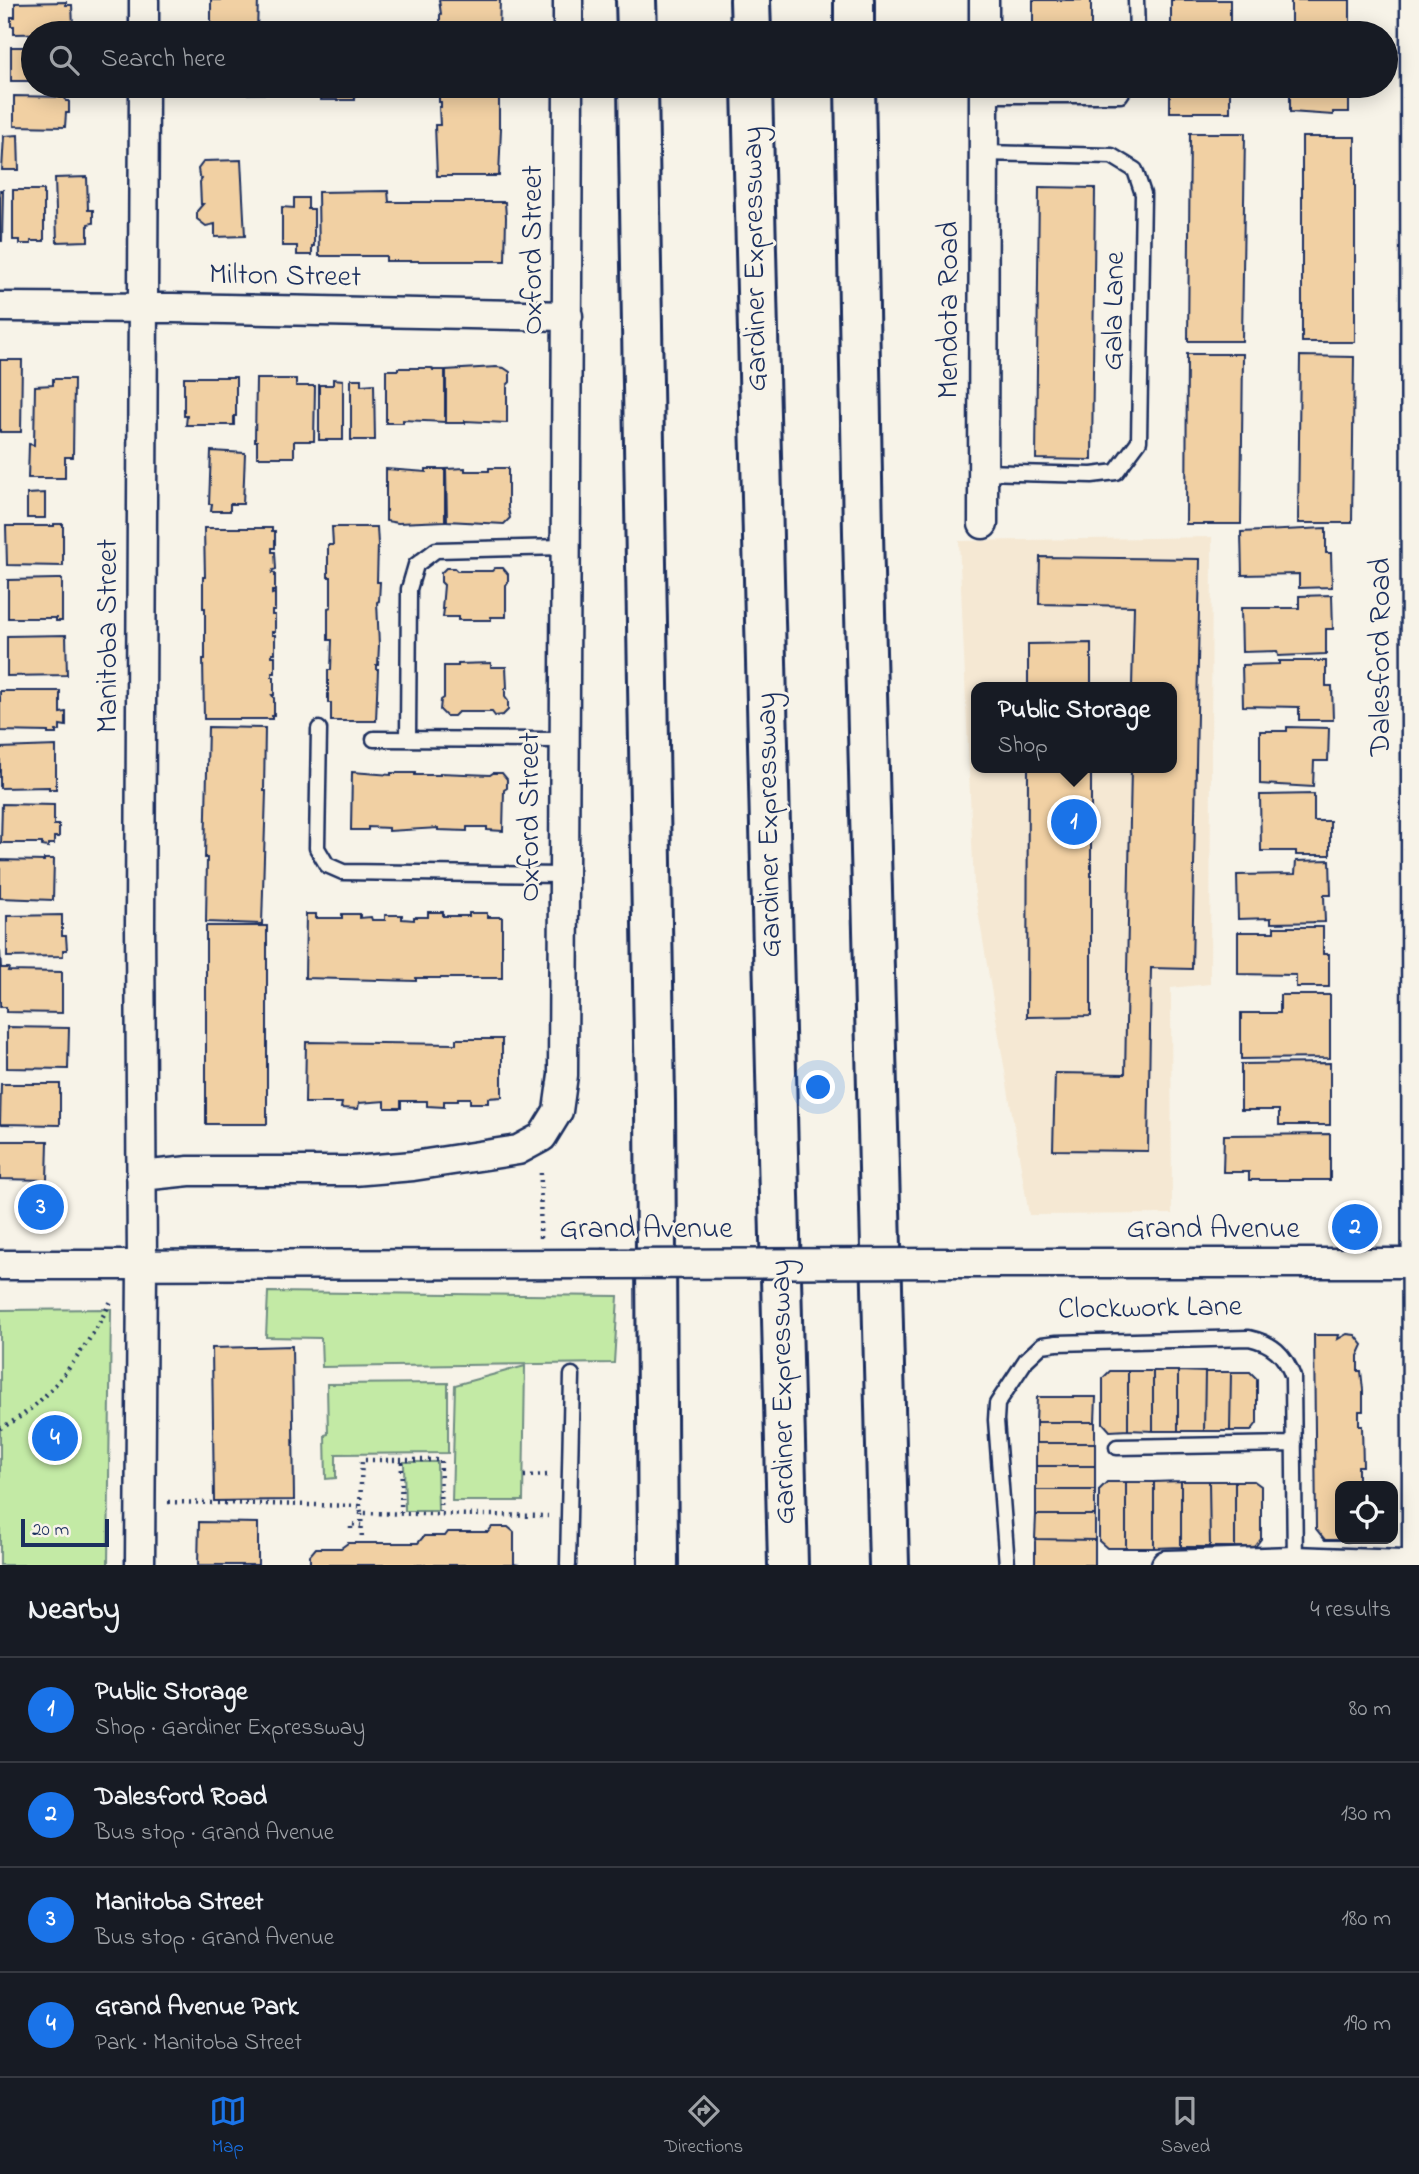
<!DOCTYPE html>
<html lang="en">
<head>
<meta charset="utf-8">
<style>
	:root { --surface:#171b24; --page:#242831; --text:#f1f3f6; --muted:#9ea1a6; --line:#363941; --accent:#1a73e8 }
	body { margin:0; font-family:"Indie Flower",sans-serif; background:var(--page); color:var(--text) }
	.controls { position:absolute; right:21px; bottom:21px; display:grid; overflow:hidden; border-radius:14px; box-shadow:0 4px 18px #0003 }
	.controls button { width:63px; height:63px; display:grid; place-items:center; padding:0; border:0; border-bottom:2px solid var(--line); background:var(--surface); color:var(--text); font:35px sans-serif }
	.scale { position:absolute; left:21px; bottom:18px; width:88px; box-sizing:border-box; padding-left:7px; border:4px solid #1b2f5e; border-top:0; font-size:19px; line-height:24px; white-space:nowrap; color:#1b2f5e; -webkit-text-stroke:5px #f7f3e8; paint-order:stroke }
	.you { position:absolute; left:819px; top:1088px; width:24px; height:24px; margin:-18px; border:5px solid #fff; border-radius:50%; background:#1a73e8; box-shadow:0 0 0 10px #1a73e833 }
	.badge { display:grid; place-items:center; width:46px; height:46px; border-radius:50%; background:var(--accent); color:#fff; font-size:23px; font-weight:700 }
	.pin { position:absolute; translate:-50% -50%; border:4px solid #fff; box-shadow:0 2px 7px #0006 }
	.popup { position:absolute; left:971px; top:682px; width:206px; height:91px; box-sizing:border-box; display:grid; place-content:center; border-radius:14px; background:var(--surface); filter:drop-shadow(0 2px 5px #0005); font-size:23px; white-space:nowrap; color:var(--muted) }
	.popup b { font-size:26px; color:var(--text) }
	.popup::after { content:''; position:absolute; left:50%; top:100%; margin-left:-14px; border:14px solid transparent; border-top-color:var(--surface) }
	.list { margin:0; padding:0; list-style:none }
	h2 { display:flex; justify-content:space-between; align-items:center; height:91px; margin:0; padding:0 28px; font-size:30px }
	h2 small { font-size:23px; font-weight:400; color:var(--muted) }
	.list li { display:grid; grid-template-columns:46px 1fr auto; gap:21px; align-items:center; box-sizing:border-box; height:105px; padding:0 28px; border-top:2px solid var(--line) }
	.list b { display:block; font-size:26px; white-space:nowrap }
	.list p { margin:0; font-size:23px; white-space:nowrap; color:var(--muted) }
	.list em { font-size:23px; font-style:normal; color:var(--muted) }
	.icon { flex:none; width:38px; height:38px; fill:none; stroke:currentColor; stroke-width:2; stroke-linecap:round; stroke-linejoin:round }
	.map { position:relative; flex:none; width:1419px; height:1565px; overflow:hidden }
	.search { position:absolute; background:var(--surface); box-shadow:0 4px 18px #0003; left:21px; right:21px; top:21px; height:77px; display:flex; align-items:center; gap:18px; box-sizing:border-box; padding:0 24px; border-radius:38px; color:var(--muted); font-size:26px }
	.sheet { height:511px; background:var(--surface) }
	nav { display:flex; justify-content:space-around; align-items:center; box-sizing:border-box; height:98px; border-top:2px solid var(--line); background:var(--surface); font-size:19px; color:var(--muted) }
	nav a { display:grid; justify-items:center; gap:4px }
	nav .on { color:var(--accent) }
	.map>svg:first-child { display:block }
	.built { fill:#f5e8d3; fill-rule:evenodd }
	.green { fill:#c3eaa5; stroke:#6f8c82; stroke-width:2 }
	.building { fill:#f1d0a3; stroke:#1b2f5e; stroke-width:2 }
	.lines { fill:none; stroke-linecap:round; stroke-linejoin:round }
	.lane-casing { stroke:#1b2f5e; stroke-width:19 }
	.street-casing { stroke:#1b2f5e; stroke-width:33 }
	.highway-casing { stroke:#1b2f5e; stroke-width:44 }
	.path { stroke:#1b2f5e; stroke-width:4.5; stroke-dasharray:2 5; stroke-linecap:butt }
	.lane { stroke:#f7f3e8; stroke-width:14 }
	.street { stroke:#f7f3e8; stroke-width:28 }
	.highway { stroke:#f7f3e8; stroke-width:38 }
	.street-bridge-casing { stroke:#1b2f5e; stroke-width:33; stroke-linecap:butt }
	.street-bridge { stroke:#f7f3e8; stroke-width:28 }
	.labels { text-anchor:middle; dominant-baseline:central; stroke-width:6; stroke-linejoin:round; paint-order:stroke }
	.street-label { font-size:30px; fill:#1b2f5e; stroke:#f7f3e8 }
</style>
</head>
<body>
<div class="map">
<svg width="1419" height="1565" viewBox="0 0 1419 1565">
	<rect width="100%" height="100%" fill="#f7f3e8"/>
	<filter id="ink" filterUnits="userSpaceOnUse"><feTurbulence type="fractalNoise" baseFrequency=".0143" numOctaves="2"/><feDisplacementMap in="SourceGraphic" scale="14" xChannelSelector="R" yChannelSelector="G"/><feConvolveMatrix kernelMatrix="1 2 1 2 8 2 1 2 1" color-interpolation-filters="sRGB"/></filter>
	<g filter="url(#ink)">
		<path class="built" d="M1212 537 1210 984 1171 988 1172 1214 1029 1215 974 887 959 541ZM976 687H1172V768H976Z"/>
		<path class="green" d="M268 1292 618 1296 614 1363 322 1367 321 1338 266 1337Z
			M111 1309 108 1565H0V1310Z
			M525 1366 523 1501H452L455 1385Z
			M448 1383V1453L336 1454V1478L326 1479 325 1435 328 1434 327 1384Z
			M404 1462H437L438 1511H405Z"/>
		<path class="building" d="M211 0H258L257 31H211Z
			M439 0H500L499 33H442V28H440V15L441 14Z
			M1033 0H1091V33H1033Z
			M1171 0H1230V33H1171Z
			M1291 0H1350V33H1291Z
			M66 2V5H72L73 25H66V33L14 34V26H11V17H15V3Z
			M11 47H33V81H11Z
			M213 86H285V93L218 94V90L213 91Z
			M322 86H354L355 100H321Z
			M441 86H499V128H501L499 176H437L435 125H440L439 107H441V102H439V89H441Z
			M1170 86H1230V112H1170Z
			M1290 86H1349V112H1333V115L1290 112Z
			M14 96 65 97 66 101H69V113H66L65 127 14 126Z
			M1190 133H1245L1242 341H1188Z
			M18 135 19 170H2L4 136Z
			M1302 137H1355V342H1302Z
			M241 160 245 236 215 237V224L206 226 197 219V211L203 204H201L200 182 202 179 199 176 198 169 204 161Z
			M87 177 88 210H93V223L88 224V241L57 242 55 178Z
			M1039 187 1095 188 1092 460 1036 459Z
			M0 190H3L2 241H0Z
			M13 190H44V241H31V244H20V240H13Z
			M388 191 389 202H505L506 217 505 261H386V256H319L318 192Z
			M294 198H308V209H314V246H312V255H297V246H282V207L294 208Z
			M1187 354H1243L1241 524H1186Z
			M1300 356 1354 357 1352 523H1298Z
			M0 360H22L21 432H0Z
			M496 367 504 368 510 372V382L507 385V423L465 421V423H446V370Z
			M398 368H432L433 370H445V422L403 420V423H386V370H398Z
			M184 377H236V416H234V425H186L187 416H184Z
			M53 379H74L73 457H65V478H28L29 444 34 445 35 386 53 385Z
			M256 379H296V386H315L314 441H294V457H257V441H255Z
			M333 379 343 380V440H319V385H333Z
			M351 379H361V385L374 384 375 440H351Z
			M211 451 245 453 243 504H230V511H211L212 504H209Z
			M465 468V471H489V468H508V508L510 518 504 524 447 521 446 469Z
			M386 469 426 472V469H445V521L398 523 386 521Z
			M45 493V518H27V494Z
			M54 524H63V566L7 565 6 526H54Z
			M332 527H377L378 544 377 582H380L379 601 377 602 379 645 378 665H376V669H378L376 721H331V703H328V670H331L332 640H328V608L331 607V577H328V545H333Z
			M204 528H272V531H275V548H272V552H275L276 569 273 570 272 573H275V591H272V594L275 593V611H272V615H275V632H272V635H275V653H272V656H275V673H272V677H274V695H272L274 698V716H272V719H204L203 659H205V608H203V577H205Z
			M1326 528V553H1331L1332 587 1299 588V574L1242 575 1241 532Z
			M1040 557 1200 559 1192 969 1151 968 1148 1151 1053 1150 1055 1073 1125 1074 1131 768H1172V687H1132L1134 606 1039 604Z
			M446 568H454L457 571H492L495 568H503L508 574V582L506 585V617H491V620H458V617H443L444 609H442L444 585 441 582V573Z
			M56 579H62V621H56V618H8V580Z
			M1332 595 1333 629H1326V654L1278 656 1277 651 1242 652 1241 608H1299V596Z
			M66 635 67 675 7 676V636Z
			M1091 643V687H1028V644Z
			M1279 661H1326V686H1332L1333 720H1299V707L1243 706 1242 665 1279 664Z
			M491 663V667H506L507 688H505V697L508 701V710L503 715 495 716 492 712H458L454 716H446L440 710 441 700 444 698V666H458V664Z
			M0 691H60V713L66 712V726L60 725V731H56V734H48V732L0 731Z
			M208 727 265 728 264 791H266L262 924 206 922 207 858H205Z
			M1287 727 1329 728 1328 761H1314L1313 787 1260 784V731H1287Z
			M56 746V789H49V787L0 788V748Z
			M1028 768H1091V1016L1027 1017Z
			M352 772 391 775V773H415V775H440V773L490 775 493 773H502L507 779V788L504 790 503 831 487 830V827H467V831L438 830V828L389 831V828L368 827V830H351Z
			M1314 794V821H1330V855H1296V851H1261L1260 795Z
			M2 804 54 805V825H59V837H54V844H48V847L42 846V843H1Z
			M44 859H54L53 900 0 898V860L44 861Z
			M1330 860 1331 895H1324L1325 922 1271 923V918L1238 919 1237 875 1295 874 1296 861Z
			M428 912H443V916H469V913H487V917H502V978H416V981L305 978 306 914H316V918H342V914H360V918L371 917 372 920H385V915H402V919L414 920V917H428Z
			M62 915V936H66L67 950H63V956L7 957V916Z
			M206 926H267V1124H206Z
			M1274 927H1323V954H1329V987H1296V975L1238 974V932H1274Z
			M0 951 1 968H9L8 971 62 972V1013L6 1012V1007H0Z
			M1280 995H1330V1058L1241 1059V1013H1280Z
			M7 1027 69 1028 68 1069 7 1068Z
			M456 1039H502V1097L488 1098V1103H470V1098H458V1101H444V1107L427 1106V1101H401V1108H385V1101L359 1103 358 1109 341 1108 342 1103H305L306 1042 456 1044Z
			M1330 1063V1125H1279V1110H1241V1064Z
			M1 1084H60V1125L0 1124Z
			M1330 1134V1180H1249V1172H1223L1224 1135Z
			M0 1141H48L47 1180 0 1179Z
			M1347 1334 1355 1335 1363 1345 1358 1356V1371H1361L1363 1390V1411H1359V1426H1362L1363 1466H1358V1480H1363L1364 1486H1340V1539H1359L1347 1542 1344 1540H1325L1316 1529 1314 1335H1339L1338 1339Z
			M292 1346 294 1500 214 1501 212 1348Z
			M1110 1371H1128V1430L1110 1431 1103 1423V1378Z
			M1128 1371H1153V1431L1128 1430Z
			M1153 1371H1178V1431H1153Z
			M1178 1371 1205 1372 1204 1431H1178Z
			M1205 1372H1231L1230 1431H1204Z
			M1231 1372H1250L1257 1379V1423L1251 1431H1230Z
			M1037 1397H1096L1095 1422H1036Z
			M1036 1422H1095V1443H1036Z
			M1036 1443H1095V1466H1036Z
			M1036 1466H1095V1490H1036Z
			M1181 1481V1547L1154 1548V1482Z
			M1181 1481H1209L1210 1547H1181Z
			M1209 1481H1235V1547H1210Z
			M1235 1481H1254L1261 1486V1539L1255 1547H1235Z
			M1107 1482H1126V1548H1107L1099 1541V1490Z
			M1126 1482H1154V1548H1126Z
			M1036 1490H1095V1515H1036Z
			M1036 1515H1095V1540L1035 1539Z
			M199 1522 258 1523V1565H198Z
			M492 1527H508L514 1532V1564L520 1565H310V1555L316 1548H341L348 1543H418L424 1536H445L448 1532H488Z
			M1035 1539 1095 1540V1565H1035Z"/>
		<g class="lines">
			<g class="lane-casing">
				<path id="lane" d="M1136 0 1137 33
					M984 95H1120L1126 86
					M982 153 1112 156 1135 170 1143 194 1139 441 1116 472 1092 475 985 472
					M319 729 317 848 327 865 343 872 564 875
					M374 739 564 740
					M408 739 409 589 416 565 436 550 565 547
					M1117 1447 1294 1444
					M568 1565 572 1375
					M1007 1565 996 1420 997 1404 1026 1360 1042 1345 1057 1343 1249 1338C1272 1343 1285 1354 1293 1377L1295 1564"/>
			</g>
			<g class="street-casing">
				<path id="street" d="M144 0V33
					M1415 0 1417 1565
					M568 33V0
					M984 33V0
					M0 307 173 308 568 316
					M983 524 984 86
					M141 1176 189 1171H353L413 1166 518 1150 542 1137 558 1111 563 1075 568 86
					M963 1263H1419
					M0 1265 602 1264
					M140 1565 142 1263 140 924 144 86
					M1166 1565 1295 1561 1402 1565"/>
			</g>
			<g class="highway-casing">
				<path id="highway" d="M636 0 637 33
					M750 0 751 33
					M854 0V33
					M638 86 655 1101 658 1565
					M752 86 788 1565
					M855 86 863 533 889 1565"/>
			</g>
			<path class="path" d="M540 1238 541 1169
				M0 1428C47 1408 90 1343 112 1299
				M524 1476 550 1475
				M168 1502 360 1506 361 1513 548 1516
				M360 1506 362 1460H441L440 1514
				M361 1513 362 1541
				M401 1513 402 1460
				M351 1529V1524L361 1525"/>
			<use href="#lane" class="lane"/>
			<use href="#street" class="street"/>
			<use href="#highway" class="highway"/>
			<g class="street-bridge-casing">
				<path id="street-bridge" d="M602 1264 963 1263"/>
			</g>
			<use href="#street-bridge" class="street-bridge"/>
		</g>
	</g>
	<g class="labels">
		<g class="street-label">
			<text transform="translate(534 250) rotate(-90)">Oxford Street</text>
			<text transform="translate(756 259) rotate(-91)">Gardiner Expressway</text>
			<text transform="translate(285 277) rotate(1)">Milton Street</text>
			<text transform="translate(950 310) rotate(-90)">Mendota Road</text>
			<text transform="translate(1115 311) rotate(-89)">Gala Lane</text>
			<text transform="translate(109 636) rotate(-90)">Manitoba Street</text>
			<text transform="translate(1382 657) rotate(-90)">Dalesford Road</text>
			<text transform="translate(531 817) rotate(-90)">Oxford Street</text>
			<text transform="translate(770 825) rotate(-91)">Gardiner Expressway</text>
			<text x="646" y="1230">Grand Avenue</text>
			<text x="1213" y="1230">Grand Avenue</text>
			<text transform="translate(1150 1309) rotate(-1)">Clockwork Lane</text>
			<text transform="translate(784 1392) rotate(-91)">Gardiner Expressway</text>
		</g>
	</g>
</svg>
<div class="controls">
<button><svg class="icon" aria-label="locate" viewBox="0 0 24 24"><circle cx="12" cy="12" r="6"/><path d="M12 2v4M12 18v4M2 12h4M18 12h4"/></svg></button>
</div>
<div class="scale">20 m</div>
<div class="you"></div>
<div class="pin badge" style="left:1074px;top:822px">1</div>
<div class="popup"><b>Public Storage</b>Shop</div>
<div class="pin badge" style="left:1355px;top:1227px">2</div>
<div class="pin badge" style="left:41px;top:1207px">3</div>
<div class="pin badge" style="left:55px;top:1438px">4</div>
<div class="search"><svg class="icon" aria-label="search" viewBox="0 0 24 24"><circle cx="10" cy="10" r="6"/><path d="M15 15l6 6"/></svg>Search here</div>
</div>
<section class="sheet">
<h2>Nearby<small>4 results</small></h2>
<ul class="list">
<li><span class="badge">1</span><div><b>Public Storage</b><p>Shop · Gardiner Expressway</p></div><em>80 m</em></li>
<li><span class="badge">2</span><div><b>Dalesford Road</b><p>Bus stop · Grand Avenue</p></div><em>130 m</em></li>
<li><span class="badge">3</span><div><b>Manitoba Street</b><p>Bus stop · Grand Avenue</p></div><em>180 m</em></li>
<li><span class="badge">4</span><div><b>Grand Avenue Park</b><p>Park · Manitoba Street</p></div><em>190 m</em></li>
</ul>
</section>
<nav>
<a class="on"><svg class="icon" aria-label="map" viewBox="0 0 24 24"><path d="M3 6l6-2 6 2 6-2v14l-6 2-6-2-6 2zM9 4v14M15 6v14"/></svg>Map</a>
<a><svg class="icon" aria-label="directions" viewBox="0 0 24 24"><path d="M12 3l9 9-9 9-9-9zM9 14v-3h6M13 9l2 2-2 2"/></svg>Directions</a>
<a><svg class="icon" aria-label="saved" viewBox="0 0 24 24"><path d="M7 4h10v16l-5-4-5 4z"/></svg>Saved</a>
</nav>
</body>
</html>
